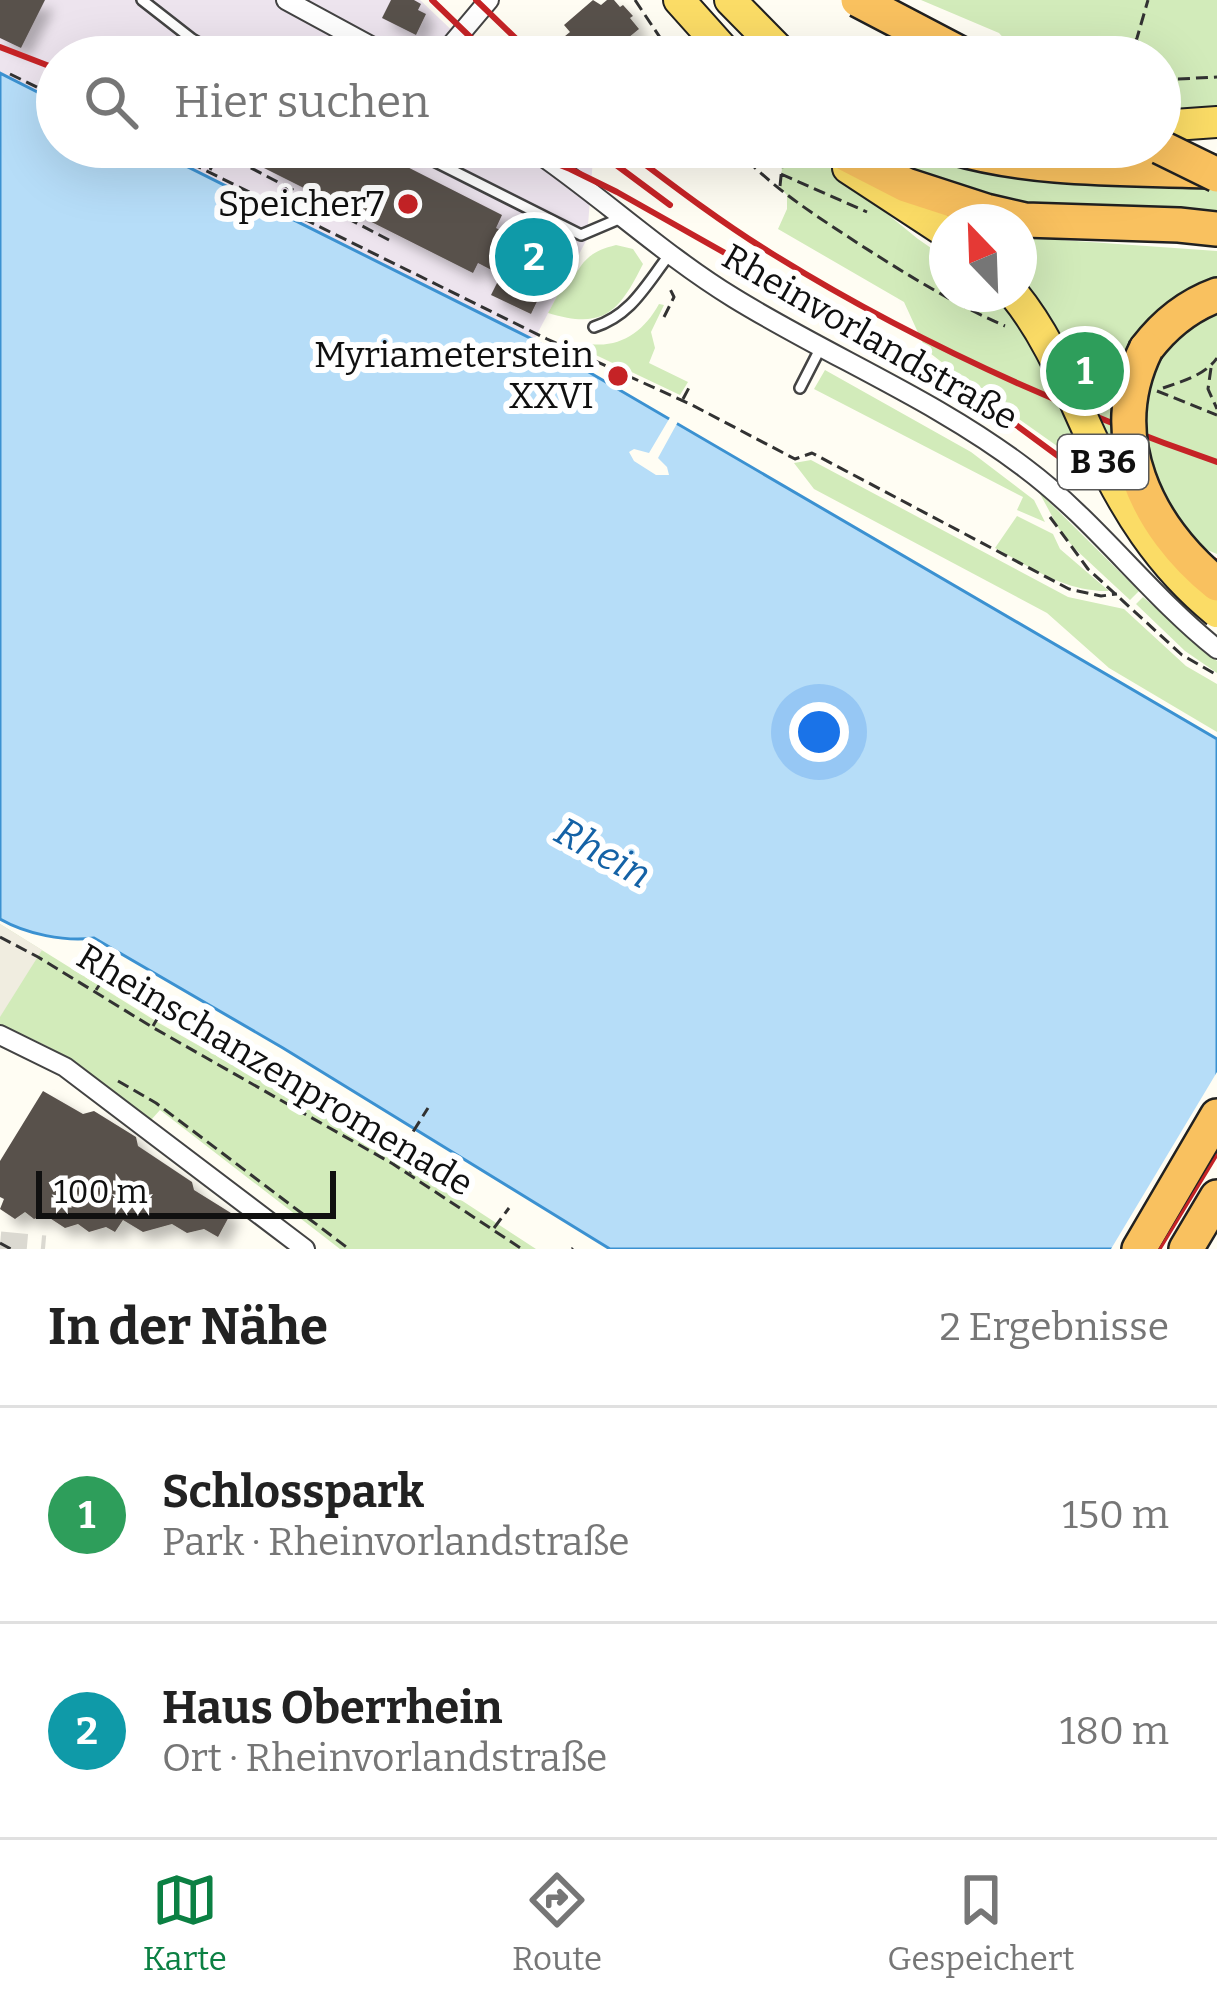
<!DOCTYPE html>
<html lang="de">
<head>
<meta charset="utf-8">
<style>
	:root { --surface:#fff; --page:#f2f2f2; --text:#222; --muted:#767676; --line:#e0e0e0; --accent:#0b8043 }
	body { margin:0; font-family:Bitter,serif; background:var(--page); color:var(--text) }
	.compass { position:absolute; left:929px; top:204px; width:108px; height:108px; border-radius:50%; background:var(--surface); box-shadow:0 12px 48px #0002; rotate:337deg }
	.scale { position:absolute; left:36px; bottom:30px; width:300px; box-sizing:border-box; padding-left:12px; border:6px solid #101010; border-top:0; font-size:33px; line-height:42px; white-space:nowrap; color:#101010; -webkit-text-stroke:9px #fff; paint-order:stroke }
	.you { position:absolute; left:819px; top:732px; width:42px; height:42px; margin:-30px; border:9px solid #fff; border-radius:50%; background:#1a73e8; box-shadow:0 0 0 18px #1a73e833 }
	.badge { display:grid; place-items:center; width:78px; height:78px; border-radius:50%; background:var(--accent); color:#fff; font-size:39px; font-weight:700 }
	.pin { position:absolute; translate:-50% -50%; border:6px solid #fff; box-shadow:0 3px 12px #0006 }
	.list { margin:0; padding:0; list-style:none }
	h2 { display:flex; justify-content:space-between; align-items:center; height:156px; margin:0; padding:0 48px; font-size:51px }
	h2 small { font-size:39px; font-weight:400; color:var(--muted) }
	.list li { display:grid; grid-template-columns:78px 1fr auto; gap:36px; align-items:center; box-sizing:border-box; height:216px; padding:0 48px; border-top:3px solid var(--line) }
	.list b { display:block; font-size:45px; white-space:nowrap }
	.list p { margin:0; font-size:39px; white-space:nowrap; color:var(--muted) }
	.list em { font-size:39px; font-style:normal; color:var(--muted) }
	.icon { flex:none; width:66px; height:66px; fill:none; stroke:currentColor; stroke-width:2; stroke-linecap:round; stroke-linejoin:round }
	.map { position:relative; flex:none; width:1217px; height:1249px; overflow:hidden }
	.search { position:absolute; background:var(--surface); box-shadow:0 12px 48px #0002; left:36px; right:36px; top:36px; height:132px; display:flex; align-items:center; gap:30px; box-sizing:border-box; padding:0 42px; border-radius:66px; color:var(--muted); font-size:45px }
	.sheet { height:588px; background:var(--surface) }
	nav { display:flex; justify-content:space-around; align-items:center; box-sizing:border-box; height:168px; border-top:3px solid var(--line); background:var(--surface); font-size:33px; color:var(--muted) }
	nav a { display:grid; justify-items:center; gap:6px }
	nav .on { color:var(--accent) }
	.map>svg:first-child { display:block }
	.industrial { fill:#ede4ee }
	.green { fill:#d2ebba }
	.plaza { fill:#f0ede0 }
	.water { fill:#b6ddf8; stroke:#3b91d1; stroke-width:3 }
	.pier { fill:#fffdf3 }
	.building { fill:#59514c; filter:url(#shadow) }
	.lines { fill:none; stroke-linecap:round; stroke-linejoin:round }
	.secondary-tunnel { stroke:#dbd9d1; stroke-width:27; stroke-dasharray:27 14; stroke-linecap:butt }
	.service-casing { stroke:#434343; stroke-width:14 }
	.minor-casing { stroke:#434343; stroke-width:22 }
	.primary-casing { stroke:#212121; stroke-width:34 }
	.trunk-casing { stroke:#212121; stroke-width:38 }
	.path { stroke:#323232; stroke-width:3; stroke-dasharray:12 6; stroke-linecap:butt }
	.service { stroke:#fff; stroke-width:9 }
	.minor { stroke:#fff; stroke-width:18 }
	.primary { stroke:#fbdc66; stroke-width:30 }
	.trunk { stroke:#f9c15f; stroke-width:33 }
	.tram { stroke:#c52326; stroke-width:3 }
	.rail { stroke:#c52326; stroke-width:6 }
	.primary-bridge-casing { stroke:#212121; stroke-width:34; stroke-linecap:butt }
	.trunk-bridge-casing { stroke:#212121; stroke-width:38; stroke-linecap:butt }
	.primary-bridge { stroke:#fbdc66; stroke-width:30 }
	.trunk-bridge { stroke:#f9c15f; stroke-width:33 }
	.poi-dot { fill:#c52326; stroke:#fff; stroke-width:4.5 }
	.labels { text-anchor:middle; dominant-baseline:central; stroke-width:12; stroke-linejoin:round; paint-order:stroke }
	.shield { fill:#fff; stroke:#585858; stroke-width:3 }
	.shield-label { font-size:33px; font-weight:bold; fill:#101010 }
	.poi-label { font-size:36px; fill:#101010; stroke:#fff; text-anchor:end }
	.street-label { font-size:36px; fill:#101010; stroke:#fff }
	.water-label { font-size:39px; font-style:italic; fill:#1462a6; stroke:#fff }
</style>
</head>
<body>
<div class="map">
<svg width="1217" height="1249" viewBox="0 0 1217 1249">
	<defs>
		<filter id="shadow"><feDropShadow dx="9" dy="9" stdDeviation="6" flood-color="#0004"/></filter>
	</defs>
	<rect width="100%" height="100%" fill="#fffdf3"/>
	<path class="industrial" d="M0 0H420L480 57H57V102L0 73Z
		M148 147H580L593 158 587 239 534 340Z"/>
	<path class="green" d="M921 0H1217V115L1160 119V57H1021L999 33Z
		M797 147H805L918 239 947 259V294H1019V237L1217 251V554L1200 547 979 391 926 350 904 302 778 229 787 209V195L780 188 783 158Z
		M862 147H916L947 159 1208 184 1217 189V222L1047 213 935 184Z
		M616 245 633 249 643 264C619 312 604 330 548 313L564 283 569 285C583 261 588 252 616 245Z
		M659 304 664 305 651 332 655 348 649 363 688 382 680 395 581 348 584 343C618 350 643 333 659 304Z
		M825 370 971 452 1034 500 1045 522 1017 510 1023 497 814 389Z
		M811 460 1068 597 1124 609 1186 666 1217 684V732L1109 668 1047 613 814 489 794 463Z
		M1039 492 1139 591 1130 600 1073 547 1059 529Z
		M1017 516 1053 534 1060 549 1109 591C1066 592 1032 568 995 548Z
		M1143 597 1217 661V673L1185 651 1136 604Z
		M0 924 159 1023 392 1155 536 1249H340L160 1110 151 1120 49 1047 0 1024Z"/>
	<path class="plaza" d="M0 924 42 950 0 1017Z"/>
	<path class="water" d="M0 73 57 102V147H148L534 340 1217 739V1249H610L283 1048 94 938C65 942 26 934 0 919Z"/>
	<path class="pier" d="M672 414 680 418 658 458 667 467 669 475H656L634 461 629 452 634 449 649 453Z
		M1217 1072V1249H1111Z"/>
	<path class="building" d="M0 0H45L21 48 0 38Z
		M391 0H414L421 4 418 10 426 14 416 35 382 18Z
		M593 0 601 5 607 0H614L620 7 623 5 633 16 630 18 639 29 628 38 642 55 639 57H573L559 41 570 32 564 25Z
		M275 147H368L502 215 496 228 519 239 529 219 568 237 531 314 491 295 501 275 478 263 473 273 264 168Z
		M43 1091 83 1114 94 1111 136 1137 138 1146 192 1182 194 1190 231 1213 218 1237 204 1229 187 1233 172 1224 143 1232 123 1220 115 1232 106 1227 89 1232 78 1224 65 1228 45 1215 34 1219 25 1212 15 1219 0 1209 4 1199 0 1197V1161Z"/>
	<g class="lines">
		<path class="secondary-tunnel" d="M0 1245 45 1249"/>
		<g class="service-casing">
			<path id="service" d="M142 0 192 39 223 57
				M406 147 581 235 621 218
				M594 327C632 315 647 283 670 254
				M800 388 821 347"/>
		</g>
		<g class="minor-casing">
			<path id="minor" d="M286 0 391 57
				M441 57 489 0
				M529 147C600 195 662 254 734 298 830 357 936 400 1025 468 1096 521 1148 594 1217 649
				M0 1035 65 1067 305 1249"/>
		</g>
		<g class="primary-casing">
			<path id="primary" d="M679 0 730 57
				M730 0 786 57
				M1160 126 1217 122
				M848 168 947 233"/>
		</g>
		<g class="trunk-casing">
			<path id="trunk" d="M832 147 906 185 986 211 1025 220 1179 225 1217 229
				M952 147C1034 171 1124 168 1209 171
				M1146 349C1165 324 1187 306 1217 295
				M1139 1249 1217 1116
				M1186 1249 1217 1197"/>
		</g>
		<path class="path" d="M635 0 673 57
			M1137 40 1141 57
			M991 44 1023 57
			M850 57 872 40
			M1125 57 1137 38 1148 0
			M10 74 57 97
			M1160 80 1217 77
			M158 147 547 339 692 405 795 459 812 453 1069 589 1101 596 1117 594
			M233 147 228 156 389 240
			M735 147C770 187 815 215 859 244 906 274 954 304 1005 326
			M738 147H766
			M210 170 222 147
			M781 174 867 212
			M780 186 784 147
			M664 317 674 297 668 285
			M1085 361 1110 371
			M1211 368 1208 389 1217 409
			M1163 388C1183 381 1205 375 1217 358
			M1157 391 1217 415
			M683 399 691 384
			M1050 517 1088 569 1182 655 1217 675
			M0 937 38 957 152 1027 393 1164 522 1249
			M86 973 96 957
			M96 990 112 966
			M153 1026 168 1000
			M118 1081 156 1103 349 1249
			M394 1162 428 1108
			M410 1173 424 1154
			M494 1228 509 1208
			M0 1243 11 1249
			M572 1249 573 1248"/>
		<use href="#service" class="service"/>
		<use href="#minor" class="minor"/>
		<use href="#primary" class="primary"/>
		<use href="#trunk" class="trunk"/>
		<path class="tram" d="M1160 1249 1217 1155"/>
		<path class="rail" d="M432 0 491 57
			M476 0 535 57
			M0 47 57 69
			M515 147 570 169 617 192 934 371 1008 419 1138 515 1217 562
			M592 147 670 205
			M622 147C671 184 719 221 771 253 911 340 1062 408 1217 462"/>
		<g class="primary-bridge-casing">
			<path id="primary-bridge" d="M1014 294C1050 338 1069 390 1093 441 1124 508 1159 565 1217 612"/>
		</g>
		<g class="trunk-bridge-casing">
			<path id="trunk-bridge" d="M858 0 967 57
				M1160 147 1217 175
				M1146 349C1103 436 1146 527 1217 584"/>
		</g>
		<use href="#primary-bridge" class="primary-bridge"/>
		<use href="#trunk-bridge" class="trunk-bridge"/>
	</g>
	<g class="poi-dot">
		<circle cx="408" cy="204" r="12"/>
		<circle cx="618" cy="376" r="12"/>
	</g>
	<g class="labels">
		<rect class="shield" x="1058" y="435" width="90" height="54" rx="9"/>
		<g class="shield-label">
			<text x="1103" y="462">B 36</text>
		</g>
		<g class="poi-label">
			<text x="384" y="204">Speicher7</text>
			<text x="594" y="355">Myriameterstein<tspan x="594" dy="41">XXVI</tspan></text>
		</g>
		<g class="street-label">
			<text transform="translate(870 337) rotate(30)">Rheinvorlandstraße</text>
			<text transform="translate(275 1070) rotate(31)">Rheinschanzenpromenade</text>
		</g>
		<g class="water-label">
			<text transform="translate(603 853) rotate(29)">Rhein</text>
		</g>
	</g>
</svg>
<svg class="compass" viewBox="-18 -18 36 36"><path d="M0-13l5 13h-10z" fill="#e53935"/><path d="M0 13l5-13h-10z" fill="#767676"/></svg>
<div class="scale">100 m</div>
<div class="you"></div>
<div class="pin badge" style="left:1085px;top:371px;background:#2e9e5b">1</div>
<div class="pin badge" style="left:534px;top:257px;background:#0f9aa8">2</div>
<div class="search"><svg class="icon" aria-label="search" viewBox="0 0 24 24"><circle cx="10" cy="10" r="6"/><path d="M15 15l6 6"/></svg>Hier suchen</div>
</div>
<section class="sheet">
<h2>In der Nähe<small>2 Ergebnisse</small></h2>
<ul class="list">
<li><span class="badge" style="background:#2e9e5b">1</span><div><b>Schlosspark</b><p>Park · Rheinvorlandstraße</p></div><em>150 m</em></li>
<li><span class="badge" style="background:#0f9aa8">2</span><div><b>Haus Oberrhein</b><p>Ort · Rheinvorlandstraße</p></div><em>180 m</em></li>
</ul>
</section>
<nav>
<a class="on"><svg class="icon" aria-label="map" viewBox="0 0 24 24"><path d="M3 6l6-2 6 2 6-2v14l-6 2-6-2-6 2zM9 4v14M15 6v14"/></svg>Karte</a>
<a><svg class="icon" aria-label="directions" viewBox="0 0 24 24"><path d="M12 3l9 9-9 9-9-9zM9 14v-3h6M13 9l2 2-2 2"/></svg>Route</a>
<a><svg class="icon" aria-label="saved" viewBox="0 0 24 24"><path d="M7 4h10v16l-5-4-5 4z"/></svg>Gespeichert</a>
</nav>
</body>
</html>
